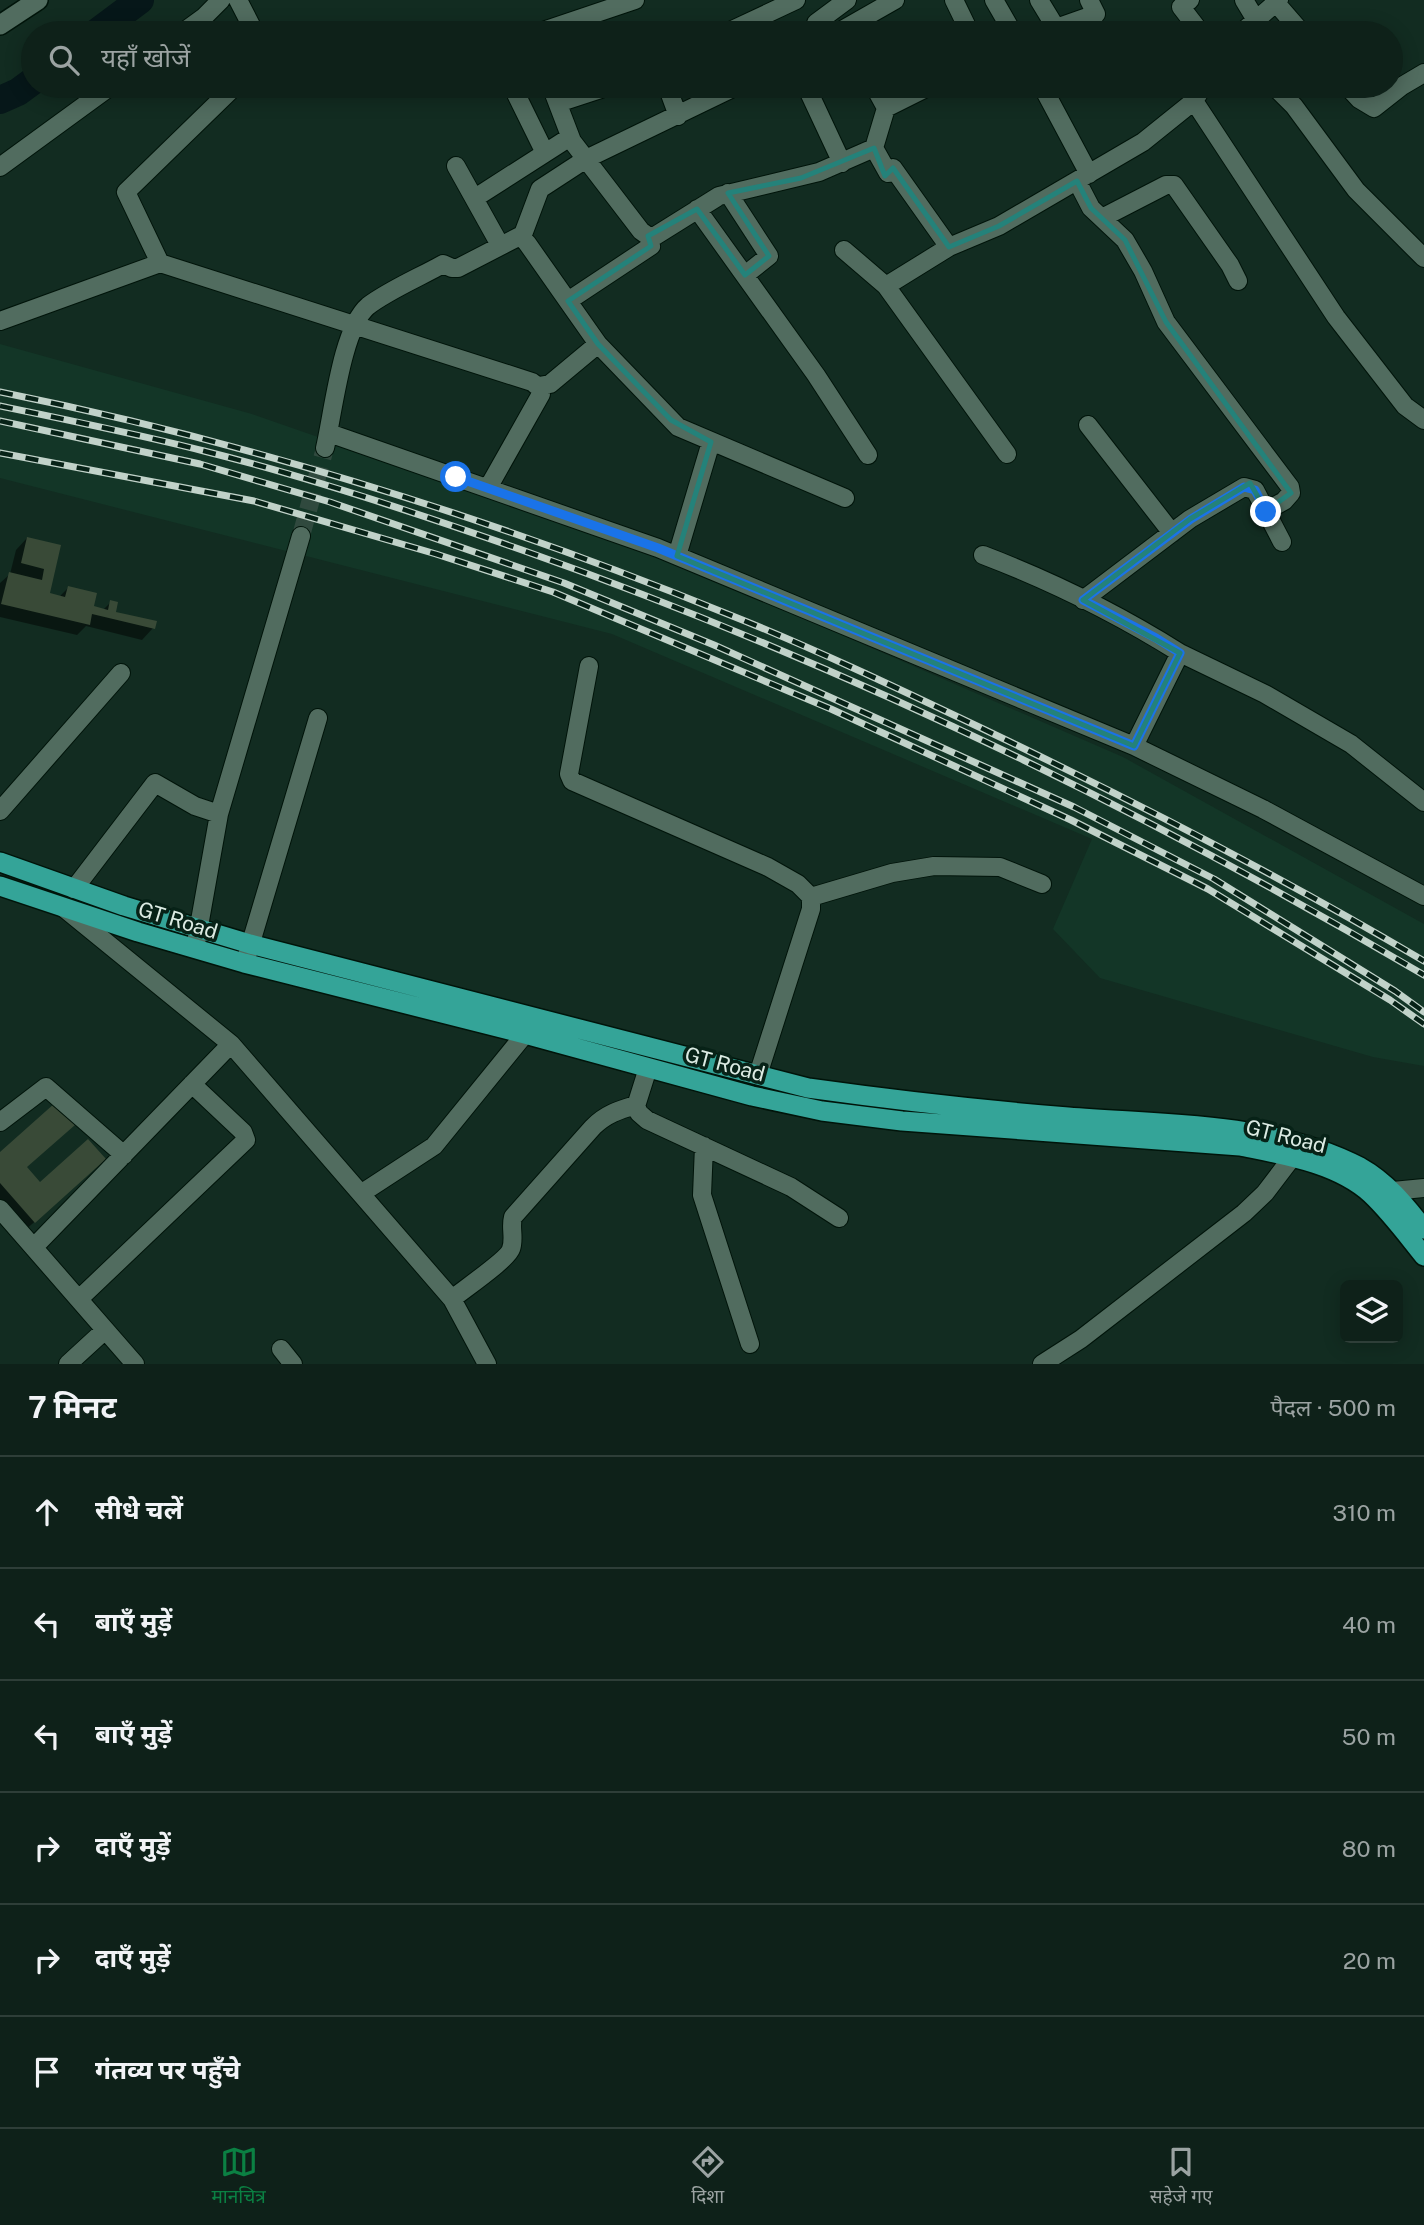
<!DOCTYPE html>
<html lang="hi">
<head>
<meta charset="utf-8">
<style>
	:root { --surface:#0e2119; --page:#1c2e26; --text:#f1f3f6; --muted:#9ba3a2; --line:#2e3e38; --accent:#0b8043 }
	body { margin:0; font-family:"Public Sans","Noto Sans Devanagari",sans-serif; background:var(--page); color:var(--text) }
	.controls { position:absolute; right:21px; bottom:21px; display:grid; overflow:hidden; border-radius:10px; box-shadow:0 4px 18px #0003 }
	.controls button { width:63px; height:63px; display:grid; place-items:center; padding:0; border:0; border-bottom:2px solid var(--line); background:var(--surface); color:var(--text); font:35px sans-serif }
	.stop { position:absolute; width:21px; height:21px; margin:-16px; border:5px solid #1a73e8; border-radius:50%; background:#fff }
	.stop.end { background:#1a73e8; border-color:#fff; box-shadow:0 2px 7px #0008 }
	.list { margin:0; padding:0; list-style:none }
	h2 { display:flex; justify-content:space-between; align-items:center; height:91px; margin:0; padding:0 28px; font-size:30px }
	h2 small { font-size:23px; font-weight:400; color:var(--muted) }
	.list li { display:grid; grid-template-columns:46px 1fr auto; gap:21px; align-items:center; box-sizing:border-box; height:112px; padding:0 28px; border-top:2px solid var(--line) }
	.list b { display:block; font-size:26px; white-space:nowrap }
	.list em { font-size:23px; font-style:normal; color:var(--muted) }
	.icon { flex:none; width:38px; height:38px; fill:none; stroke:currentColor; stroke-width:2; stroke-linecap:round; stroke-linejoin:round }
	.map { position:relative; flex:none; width:1424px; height:1364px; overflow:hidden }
	.search { position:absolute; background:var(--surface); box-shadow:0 4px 18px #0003; left:21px; right:21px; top:21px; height:77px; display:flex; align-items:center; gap:18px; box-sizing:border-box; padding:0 24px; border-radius:38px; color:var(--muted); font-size:26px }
	.sheet { height:763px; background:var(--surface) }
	nav { display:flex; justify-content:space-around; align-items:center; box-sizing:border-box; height:98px; border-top:2px solid var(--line); background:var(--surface); font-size:19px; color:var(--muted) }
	nav a { display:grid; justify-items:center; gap:4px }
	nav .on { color:var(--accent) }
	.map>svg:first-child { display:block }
	.built { fill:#133627 }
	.shadow { fill:#0007 }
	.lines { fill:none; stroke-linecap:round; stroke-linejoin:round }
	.river { stroke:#061719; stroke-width:28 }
	.building { fill:#394a37 }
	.minor-tunnel { stroke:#30493e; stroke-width:18; stroke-dasharray:18 9; stroke-linecap:butt }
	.minor-casing { stroke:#00140a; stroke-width:20 }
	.tertiary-casing { stroke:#00140a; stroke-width:22 }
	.trunk-casing { stroke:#00140a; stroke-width:22 }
	.minor { stroke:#516c5f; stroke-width:18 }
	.tertiary { stroke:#516c5f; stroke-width:19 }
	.trunk { stroke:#34a498; stroke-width:19 }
	.rail-casing { stroke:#c1d2c9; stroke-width:7 }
	.rail { stroke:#072217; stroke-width:4.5; stroke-dasharray:13; stroke-linecap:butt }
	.route { stroke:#1a73e8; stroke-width:9 }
	.marked { fill:none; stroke:#24827a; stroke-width:5; stroke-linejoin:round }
	.labels { text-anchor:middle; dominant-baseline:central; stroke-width:7; stroke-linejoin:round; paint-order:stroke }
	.street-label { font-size:21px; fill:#dcebe3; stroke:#072217 }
</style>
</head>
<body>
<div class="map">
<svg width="1424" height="1364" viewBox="0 0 1424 1364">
	<rect width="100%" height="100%" fill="#122c21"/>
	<path class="built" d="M0 344 252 414 655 554 1123 757 1424 924V1066L1373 1057 1100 978 1053 929 1092 839 612 634 0 478Z"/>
	<path class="shadow" d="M27 538 59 546 48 594 59 597 68 588 92 607 103 610 111 602 114 613 153 628 142 640 86 626 77 635 0 617V583L10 574 16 550Z
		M0 1154 25 1168 40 1185 93 1170 23 1232 0 1207Z"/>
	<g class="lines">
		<path class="river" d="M96 33 140 0
			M0 100 18 92 33 81"/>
	</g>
	<path class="building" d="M27 537 61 545 50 593 65 597 68 586 97 593 94 606 108 610 110 600 118 602 116 612 157 621 155 629 92 614 90 625 1 604 9 572 42 580 44 569 21 563Z
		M55 1103 75 1125 27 1167 40 1182 88 1139 106 1159 35 1223 0 1183V1152Z"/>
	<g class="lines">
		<path class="minor-tunnel" d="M301 536 325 448"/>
		<g class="minor-casing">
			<path id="minor" d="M238 0 255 33
				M954 0 970 33
				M994 0 1013 33
				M1039 0 1056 28
				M1190 0 1181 7 1201 33
				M1244 0 1256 20
				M1276 3 1302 33
				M816 23 847 0
				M182 33 204 17 221 0
				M537 33 635 0
				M726 33 796 0
				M837 33 895 0
				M1042 33 1096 14 1089 0
				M1241 33 1279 0
				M551 86 572 141 641 231 648 236 651 246 568 301
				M667 86 678 116
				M806 86 842 163
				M874 86 886 108
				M1042 86 1089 174
				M1274 86 1294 106 1356 190 1424 258
				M1347 86 1359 99 1374 108 1402 86 1424 73
				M516 94 545 153
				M1194 101 1336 317 1405 406 1424 420
				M558 103 610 86
				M874 148 886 108 930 86
				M456 166 500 245
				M0 167 111 86
				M1077 181 1091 208 1125 240 1143 271 1166 322 1290 487 1291 493 1284 501 1266 511
				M728 193 769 256 745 275
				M475 198 567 139 572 141
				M697 209 816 375 868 455
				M1102 218 1166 185H1174L1230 265 1238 281
				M648 236H655L719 196 819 172 874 148 888 173 893 168 949 247
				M522 237 540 189 586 159 737 86
				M844 250 886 286 949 247 999 226 1143 142 1194 101 1203 86
				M160 263 126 192 235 86
				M886 286 1007 454
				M0 321 160 263 532 382 541 389V394L488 488
				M539 386 550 384 598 344
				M1088 425 1172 533
				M329 433 658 548 1134 746 1263 809 1424 896
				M325 448C333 414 342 328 368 306 389 290 420 277 443 264L452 268H458L520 236 527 243 598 344 678 427 845 498
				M983 555C1051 581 1118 614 1180 653L1134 746
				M677 556 711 442
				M1083 600 1190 519 1244 487 1255 490 1282 542
				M1180 653 1265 694 1351 744 1424 802
				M589 666 569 774 572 781 768 867 798 884 811 897V909L758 1075
				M0 811 121 673
				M74 889 155 783 195 806 219 814
				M811 897 892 873 934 866 1000 867 1042 884
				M64 908 231 1044 452 1299 487 1364
				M196 943 219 814 301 536
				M247 956 318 718
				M648 1068 636 1106 639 1113 647 1120 791 1187 839 1218
				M0 1122 46 1087 124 1155
				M704 1146 702 1195 750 1344
				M1393 1191 1424 1188
				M362 1193 434 1146 525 1034
				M0 1209 135 1364
				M34 1247 231 1044
				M79 1299 246 1140 243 1132 192 1084
				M452 1299C463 1290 508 1259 511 1249 515 1238 510 1228 513 1217L593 1127C606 1114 619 1110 636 1105
				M281 1349 293 1364
				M68 1364 105 1330
				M1042 1364 1081 1339 1244 1213 1265 1193 1300 1147"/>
		</g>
		<g class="tertiary-casing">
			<path id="tertiary" d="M0 25 38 0"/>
		</g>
		<g class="trunk-casing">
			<path id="trunk" d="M0 862 124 906 250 944 808 1088C894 1100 981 1110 1068 1117 1165 1125 1271 1121 1360 1167 1387 1182 1405 1205 1424 1229
				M0 886 138 932 244 963 525 1034 752 1096 822 1111 902 1121 1240 1146C1284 1155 1337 1163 1371 1194 1391 1213 1407 1235 1424 1256"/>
		</g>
		<use href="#minor" class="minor"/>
		<use href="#tertiary" class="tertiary"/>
		<use href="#trunk" class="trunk"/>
		<g class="rail-casing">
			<path id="rail" d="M0 392C248 442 491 518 725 613 811 647 895 687 979 727 1130 799 1280 876 1424 961
				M0 406C68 420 137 434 204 451 312 478 417 513 522 550 836 661 1137 806 1424 975
				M0 421 200 464 330 502 564 583 714 645 1074 807 1214 879 1395 991 1424 1012
				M0 453 254 501 436 554 553 592 831 709 1071 820 1208 889 1390 1000 1424 1024"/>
		</g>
		<use href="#rail" class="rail"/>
	</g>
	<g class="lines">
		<path class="route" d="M456 477 658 548 1134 746 1180 653 1156 638 1083 600 1191 519 1244 487 1255 490 1266 512"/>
	</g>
	<path class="marked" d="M874 148 885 176 893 168 949 247 999 226 1077 181 1091 208 1125 240 1166 322 1291 493 1266 511 1250 483 1190 519 1083 600 1180 653 1134 746 677 556 711 442 671 420 598 344 568 301 651 246 648 236 697 209 745 275 769 256 728 193 801 178Z"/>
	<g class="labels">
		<g class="street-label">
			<text transform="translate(178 920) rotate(17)">GT Road</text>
			<text transform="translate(725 1064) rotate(15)">GT Road</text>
			<text transform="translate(1286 1136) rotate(14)">GT Road</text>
		</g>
	</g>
</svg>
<div class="controls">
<button><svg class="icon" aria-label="layers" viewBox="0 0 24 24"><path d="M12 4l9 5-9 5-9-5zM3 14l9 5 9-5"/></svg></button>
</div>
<div class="stop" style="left:456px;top:477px"></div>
<div class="stop end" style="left:1266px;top:512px"></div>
<div class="search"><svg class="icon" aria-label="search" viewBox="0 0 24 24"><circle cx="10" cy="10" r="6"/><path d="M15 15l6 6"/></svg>यहाँ खोजें</div>
</div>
<section class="sheet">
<h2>7 मिनट<small>पैदल · 500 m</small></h2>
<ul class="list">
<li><svg class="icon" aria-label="ahead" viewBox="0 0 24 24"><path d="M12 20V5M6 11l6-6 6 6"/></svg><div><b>सीधे चलें</b></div><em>310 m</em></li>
<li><svg class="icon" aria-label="left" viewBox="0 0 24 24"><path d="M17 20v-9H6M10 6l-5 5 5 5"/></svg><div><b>बाएँ मुड़ें</b></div><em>40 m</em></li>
<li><svg class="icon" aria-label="left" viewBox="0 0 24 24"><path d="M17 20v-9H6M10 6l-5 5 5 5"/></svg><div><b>बाएँ मुड़ें</b></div><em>50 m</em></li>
<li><svg class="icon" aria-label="right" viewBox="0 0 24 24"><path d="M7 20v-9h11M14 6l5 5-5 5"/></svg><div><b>दाएँ मुड़ें</b></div><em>80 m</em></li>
<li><svg class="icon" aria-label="right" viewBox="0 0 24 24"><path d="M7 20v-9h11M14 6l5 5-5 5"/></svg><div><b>दाएँ मुड़ें</b></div><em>20 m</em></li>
<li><svg class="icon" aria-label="arrive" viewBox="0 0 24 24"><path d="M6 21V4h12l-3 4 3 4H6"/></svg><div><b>गंतव्य पर पहुँचे</b></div></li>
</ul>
</section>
<nav>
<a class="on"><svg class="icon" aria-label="map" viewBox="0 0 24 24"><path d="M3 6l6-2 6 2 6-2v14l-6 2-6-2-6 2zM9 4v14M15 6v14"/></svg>मानचित्र</a>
<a><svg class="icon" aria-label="directions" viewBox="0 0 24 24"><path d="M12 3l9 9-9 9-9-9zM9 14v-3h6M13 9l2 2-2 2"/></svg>दिशा</a>
<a><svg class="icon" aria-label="saved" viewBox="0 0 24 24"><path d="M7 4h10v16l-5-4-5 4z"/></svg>सहेजे गए</a>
</nav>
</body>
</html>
